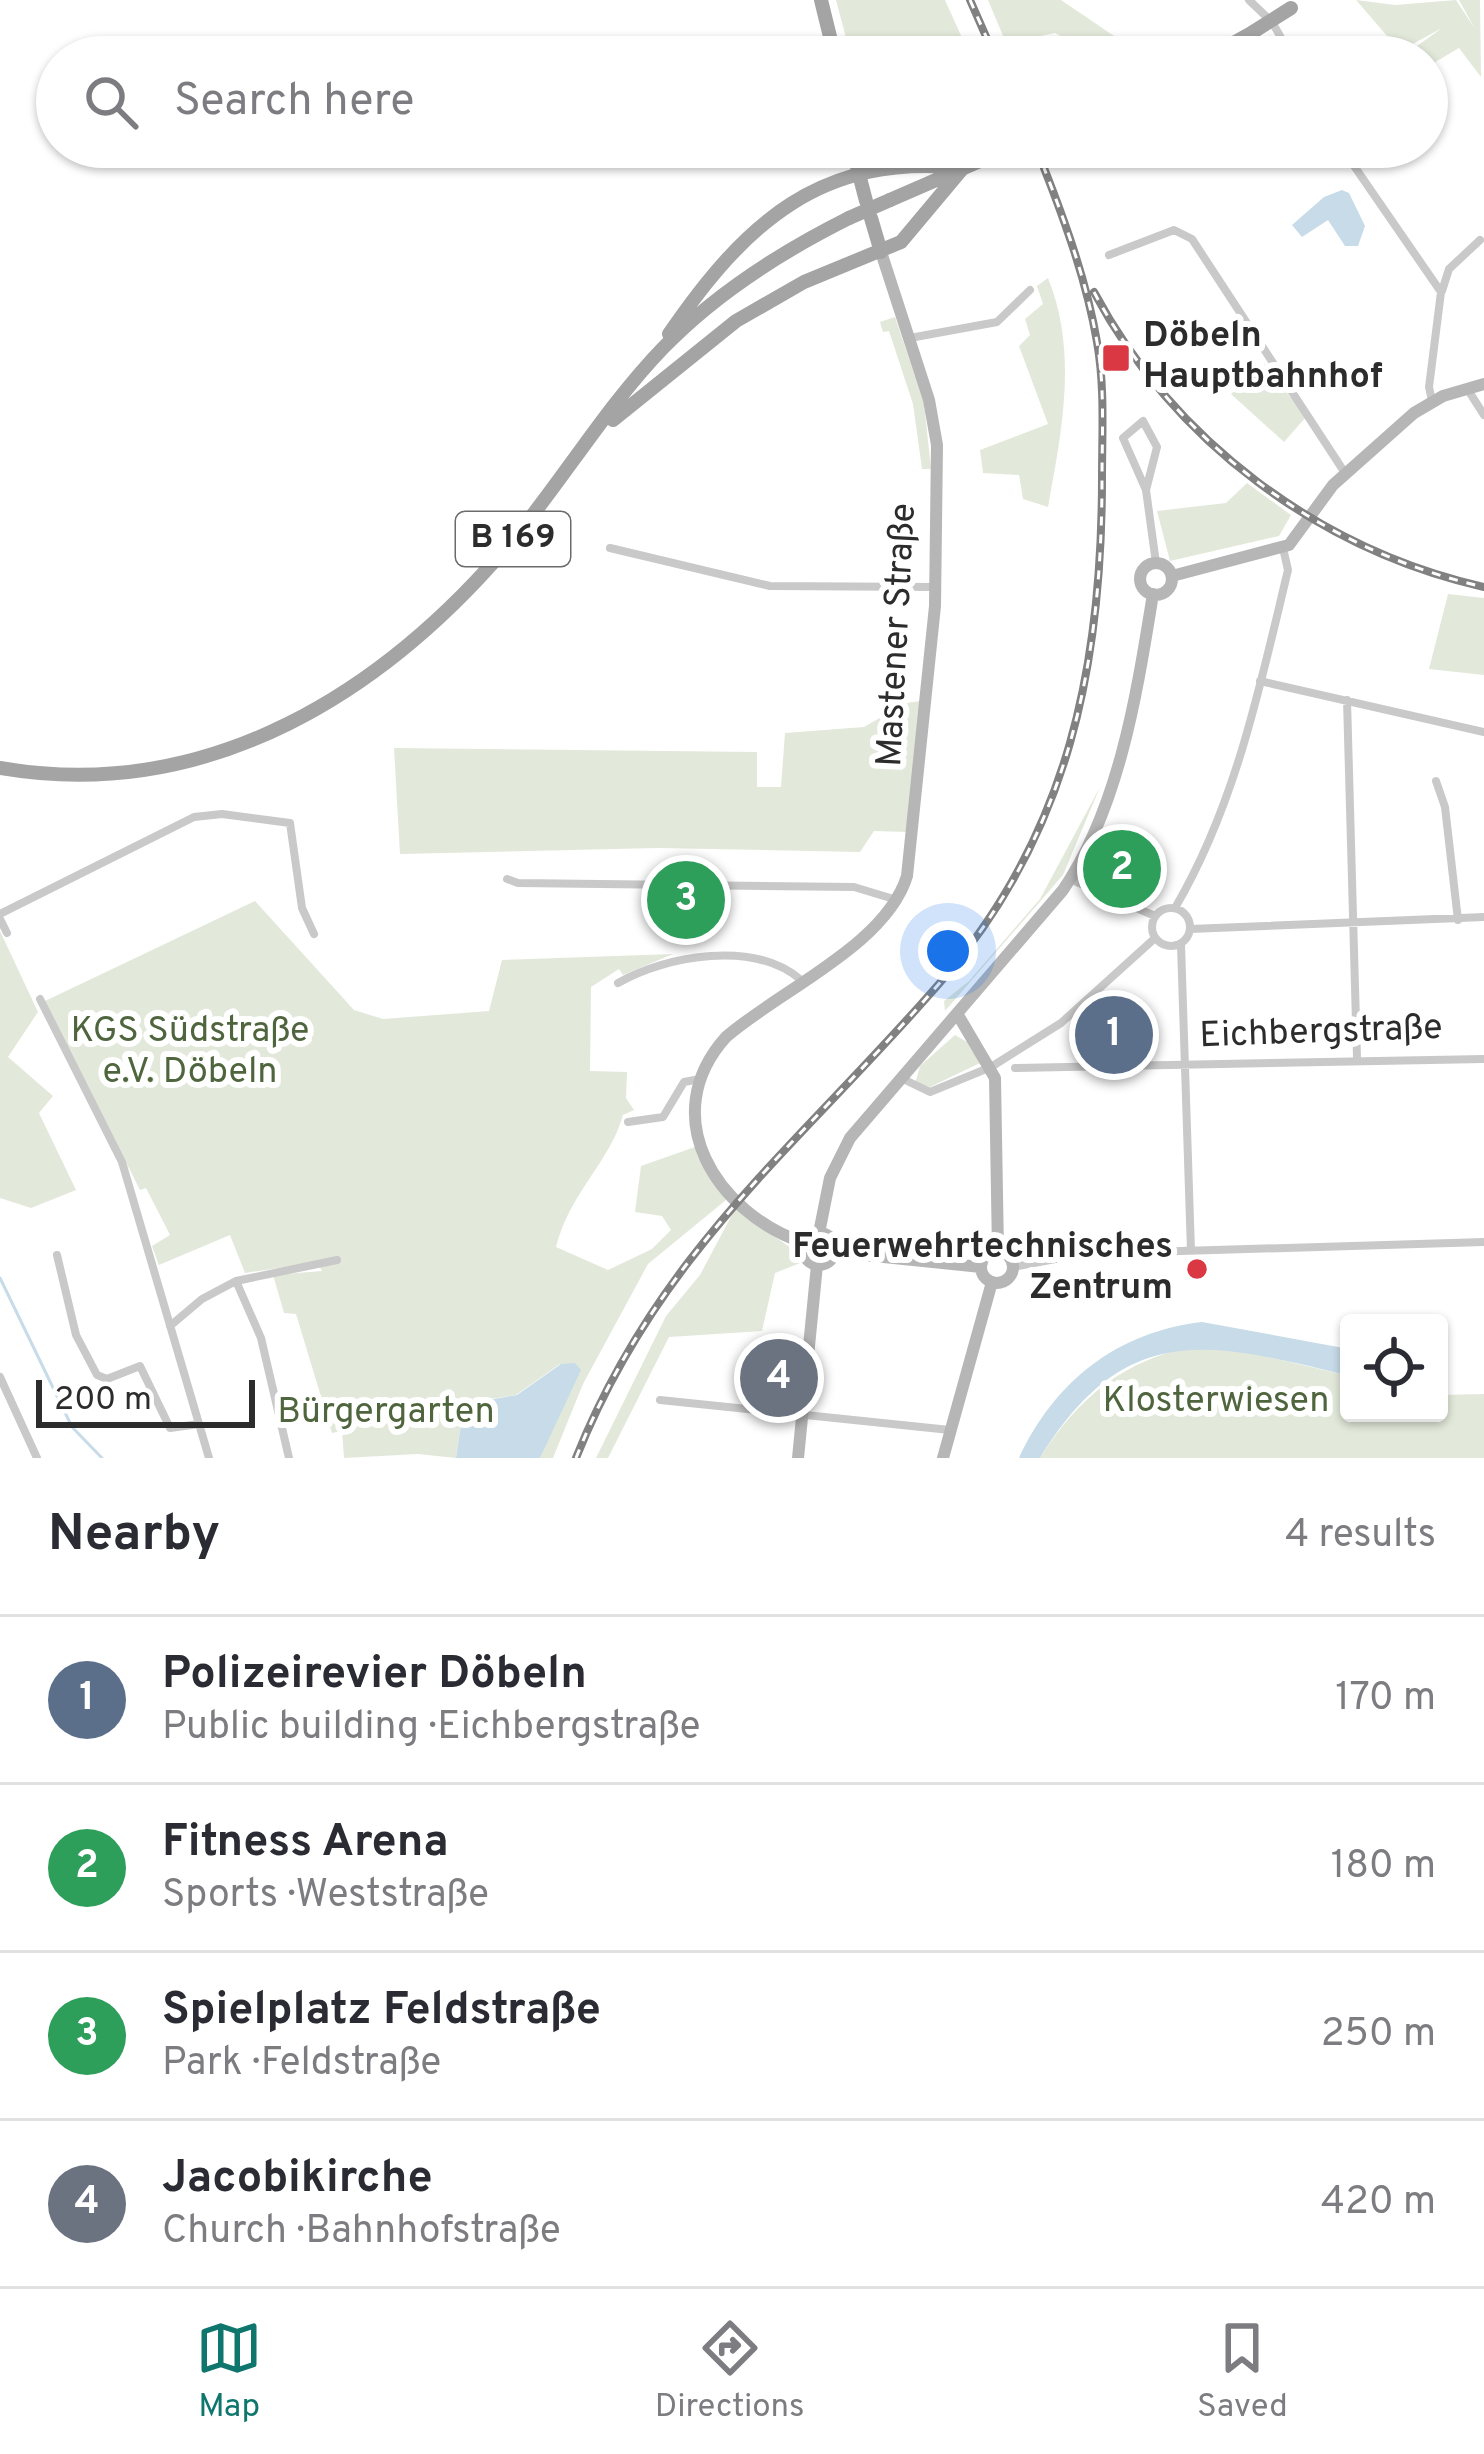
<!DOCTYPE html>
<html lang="en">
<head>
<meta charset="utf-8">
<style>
	:root { --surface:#fff; --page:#f7f7f7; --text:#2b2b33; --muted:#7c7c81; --line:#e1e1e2; --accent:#0f766e }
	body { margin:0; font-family:Overpass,sans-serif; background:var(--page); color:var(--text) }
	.controls { position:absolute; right:36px; bottom:36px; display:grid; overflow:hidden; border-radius:12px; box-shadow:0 3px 9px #0004 }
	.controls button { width:108px; height:108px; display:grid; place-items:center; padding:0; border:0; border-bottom:3px solid var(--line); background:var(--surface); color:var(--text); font:60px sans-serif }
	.scale { position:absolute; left:36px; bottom:30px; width:219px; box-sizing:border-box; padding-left:12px; border:6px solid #2c2c2c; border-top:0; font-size:33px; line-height:42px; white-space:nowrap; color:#2c2c2c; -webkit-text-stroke:9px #fff; paint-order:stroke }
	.you { position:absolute; left:948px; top:951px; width:42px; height:42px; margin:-30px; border:9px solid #fff; border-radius:50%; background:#1a73e8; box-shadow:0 0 0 18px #1a73e833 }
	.badge { display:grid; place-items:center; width:78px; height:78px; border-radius:50%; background:var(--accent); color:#fff; font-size:39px; font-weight:700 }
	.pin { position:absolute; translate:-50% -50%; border:6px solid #fff; box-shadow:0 3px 12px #0006 }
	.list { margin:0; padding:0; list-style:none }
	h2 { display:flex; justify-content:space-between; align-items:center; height:156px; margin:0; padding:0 48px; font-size:51px }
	h2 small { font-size:39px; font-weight:400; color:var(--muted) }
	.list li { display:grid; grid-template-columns:78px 1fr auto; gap:36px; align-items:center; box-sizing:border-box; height:168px; padding:0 48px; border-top:3px solid var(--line) }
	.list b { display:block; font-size:45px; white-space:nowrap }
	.list p { margin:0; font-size:39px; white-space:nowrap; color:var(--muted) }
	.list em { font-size:39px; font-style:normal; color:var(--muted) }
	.icon { flex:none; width:66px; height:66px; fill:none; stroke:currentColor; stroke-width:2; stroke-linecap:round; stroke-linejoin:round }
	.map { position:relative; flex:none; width:1484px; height:1458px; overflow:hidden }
	.search { position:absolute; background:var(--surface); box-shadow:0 3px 9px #0004; left:36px; right:36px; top:36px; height:132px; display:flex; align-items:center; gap:30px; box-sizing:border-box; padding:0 42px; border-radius:66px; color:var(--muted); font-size:45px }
	.sheet { height:828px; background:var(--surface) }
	nav { display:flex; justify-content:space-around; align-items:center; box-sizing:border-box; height:168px; border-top:3px solid var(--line); background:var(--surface); font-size:33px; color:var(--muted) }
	nav a { display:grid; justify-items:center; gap:6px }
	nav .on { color:var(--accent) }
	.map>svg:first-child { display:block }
	.green { fill:#e2e9da }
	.water { fill:#c7dbe8 }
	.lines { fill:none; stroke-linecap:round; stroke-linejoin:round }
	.stream { stroke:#c7dbe8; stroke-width:3 }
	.minor { stroke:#c9c9c9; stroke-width:8 }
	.secondary { stroke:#b6b6b6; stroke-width:12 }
	.primary { stroke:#a4a4a4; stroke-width:14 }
	.rail-casing { stroke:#818181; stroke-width:8 }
	.rail { stroke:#fff; stroke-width:3; stroke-dasharray:9; stroke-linecap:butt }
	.primary-bridge { stroke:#a4a4a4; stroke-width:14 }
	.poi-dot { fill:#da3842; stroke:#fff; stroke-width:4.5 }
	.labels { text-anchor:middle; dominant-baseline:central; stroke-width:12; stroke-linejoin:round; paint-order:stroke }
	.shield { fill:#fff; stroke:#6b6b6b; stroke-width:3 }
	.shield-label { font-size:33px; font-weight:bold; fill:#2c2c2c }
	.poi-label { font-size:36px; font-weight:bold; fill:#2c2c2c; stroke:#fff; text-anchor:start }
	.street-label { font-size:36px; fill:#2c2c2c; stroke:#fff }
	.park-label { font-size:36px; fill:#4f653d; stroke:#fff }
</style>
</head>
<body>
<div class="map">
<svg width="1484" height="1458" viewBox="0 0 1484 1458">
	<rect width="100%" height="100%" fill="#fff"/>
	<path class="green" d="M836 0H945L968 51 954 57H851Z
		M988 0H1061L1145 57H1101L1055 33 1006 43Z
		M1356 0 1395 5 1456 0 1475 29 1459 0H1480L1481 77 1459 48 1427 67V57H1414L1410 51 1442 28 1400 51Z
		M1048 278C1078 352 1062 430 1048 507L1023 499 1019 475 983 473 980 450 1048 424 1019 346 1030 335 1025 319 1043 304 1037 286Z
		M895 317 924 403 931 469H922L913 404 889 331 883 332 880 322Z
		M1265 364 1306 417 1284 442 1231 394Z
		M1247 483 1291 515 1279 536 1170 561 1157 511 1226 503Z
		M1448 594 1484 598V675L1429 669Z
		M920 701 908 832 874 831 860 852 658 848 400 854 394 748 757 752V787H781L785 733 864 727 906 703Z
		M1100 787 1063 875 945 1011 944 1001 969 981 1040 899Z
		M255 901 354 1010 383 1019 489 1011 502 960 673 954 623 975 619 969 591 987 590 1071 627 1072 626 1098 634 1110 623 1115C610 1162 570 1192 556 1247L608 1270 652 1249 671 1230 662 1216 635 1212 641 1166 695 1147 726 1200 648 1264 583 1384 553 1458H540L556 1414 560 1364 516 1395 464 1403 456 1458 418 1454 344 1458 342 1431 332 1433 296 1314 284 1313 273 1275 322 1271 317 1262 245 1273 230 1235 159 1265 152 1246 170 1235 146 1188 140 1190 45 1001Z
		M0 931 38 1012 8 1057 53 1096 39 1113 76 1190 31 1208 0 1198Z
		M955 1035 967 1042 980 1063 930 1087 915 1084 920 1066Z
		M735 1209 794 1250 800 1263 775 1273 762 1331 669 1337 608 1458H596L666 1316 700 1275Z
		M1197 1346 1226 1347 1349 1376V1413H1439V1395L1484 1394V1458H1040C1078 1397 1126 1358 1197 1346Z"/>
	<path class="water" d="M1342 190 1349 193 1365 226 1358 246H1345L1328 220 1302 237 1292 225 1324 197Z
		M1202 1322 1349 1349V1376C1211 1342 1126 1318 1040 1458H1019C1055 1381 1117 1332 1202 1322Z
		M575 1363 581 1370 540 1458H456L464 1404 517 1395 561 1364Z"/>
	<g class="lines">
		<path class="stream" d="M0 1278 72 1427 102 1458"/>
		<path class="minor" d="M1249 0 1272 22 1292 57
			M1341 147 1441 292 1429 387 1432 401
			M1109 255 1174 230 1192 239 1345 473
			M1442 291 1449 269 1480 240
			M910 338 997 322 1030 290
			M1468 390 1484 415
			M1146 490 1157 447 1143 421 1123 438 1146 490 1156 563
			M610 548 770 586 934 587
			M1260 681 1484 732
			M1347 700 1357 1058
			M1436 781 1445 807 1458 920
			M507 879 518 883 854 887 897 900
			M1070 879 1155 916
			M1152 927a19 19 0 1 1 38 0a19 19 0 1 1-38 0Z
			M1175 908C1236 804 1260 686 1288 570L1283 548
			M0 914 194 817 222 814 290 823 302 908 314 934
			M0 919 7 933
			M1190 929 1484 917
			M1181 945 1191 1251
			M618 983C667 955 755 940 801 980
			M40 999 122 1162 209 1458
			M1015 1068 1484 1059
			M901 1078 930 1092 991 1067 1061 1023 1154 939
			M628 1122 663 1117 684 1082 700 1079
			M57 1255 76 1335 97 1375 107 1379 140 1366 170 1428 199 1424
			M1013 1267 1082 1254 1484 1242
			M236 1281 261 1338 289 1458
			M170 1326 202 1299 236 1281 337 1260
			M0 1377 37 1458
			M660 1400 950 1430"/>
		<path class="secondary" d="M1140 579a16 16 0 1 1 32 0a16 16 0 1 1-32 0Z
			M1172 576 1289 545 1333 485 1414 413 1443 396 1484 384
			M958 1015 995 1078 998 1251
			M819 1233 830 1178 850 1138 1063 890C1120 806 1137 692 1153 594
			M803 1249a16 16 0 1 1 32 0a16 16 0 1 1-32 0Z
			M804 1243C716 1213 655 1116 726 1037 780 990 886 945 907 876L935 606 937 445 929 400 881 252
			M981 1267a16 16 0 1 1 32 0a16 16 0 1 1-32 0Z
			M835 1252 981 1267
			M798 1458 817 1265
			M943 1458 992 1282"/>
		<path class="primary" d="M821 0 835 57
			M1208 57 1253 32
			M852 147 866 201
			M890 200 1012 147
			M871 218 881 252
			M669 334C745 223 821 153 963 168
			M613 420 736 321 804 282 901 242 963 168
			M0 768C210 804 387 691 516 536 566 475 608 405 663 348 716 293 781 252 849 218"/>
		<g class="rail-casing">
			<path id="rail" d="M970 0 995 57
				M1094 292C1174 442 1320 550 1484 587
				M576 1458C659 1249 804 1141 944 978 1069 832 1102 665 1102 478 1102 433 1105 387 1097 342 1087 283 1066 224 1044 168"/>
		</g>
		<use href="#rail" class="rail"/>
		<path class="primary-bridge" d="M1253 32 1291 8
			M849 218 890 200"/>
	</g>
	<g class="poi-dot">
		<rect x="1101" y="343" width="30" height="30" rx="6"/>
		<circle cx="1197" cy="1269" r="12"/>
	</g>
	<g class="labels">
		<rect class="shield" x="456" y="512" width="114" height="54" rx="9"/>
		<g class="shield-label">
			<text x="513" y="539">B 169</text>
		</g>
		<g class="poi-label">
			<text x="1143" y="337">Döbeln<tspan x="1143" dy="41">Hauptbahnhof</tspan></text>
			<text x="1173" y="1248" text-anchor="end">Feuerwehrtechnisches<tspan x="1173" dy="41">Zentrum</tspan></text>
		</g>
		<g class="street-label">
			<text transform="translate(898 635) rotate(-87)">Mastener Straße</text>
			<text transform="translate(1321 1033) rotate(-2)">Eichbergstraße</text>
		</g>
		<g class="park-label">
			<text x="190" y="1032">KGS Südstraße<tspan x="190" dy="41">e.V. Döbeln</tspan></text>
			<text x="1216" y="1402">Klosterwiesen</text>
			<text x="386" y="1413">Bürgergarten</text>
		</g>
	</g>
</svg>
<div class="controls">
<button><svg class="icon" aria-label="locate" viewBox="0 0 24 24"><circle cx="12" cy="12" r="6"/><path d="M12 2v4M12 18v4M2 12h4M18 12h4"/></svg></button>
</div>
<div class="scale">200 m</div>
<div class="you"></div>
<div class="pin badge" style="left:1114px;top:1035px;background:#5c6f8a">1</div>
<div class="pin badge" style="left:1122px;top:869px;background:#2e9e5b">2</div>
<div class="pin badge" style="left:686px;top:900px;background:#2e9e5b">3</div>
<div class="pin badge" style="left:779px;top:1378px;background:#6b7280">4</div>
<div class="search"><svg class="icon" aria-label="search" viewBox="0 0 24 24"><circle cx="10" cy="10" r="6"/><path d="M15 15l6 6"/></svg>Search here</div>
</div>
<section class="sheet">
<h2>Nearby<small>4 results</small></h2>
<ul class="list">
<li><span class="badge" style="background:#5c6f8a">1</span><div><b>Polizeirevier Döbeln</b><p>Public building · Eichbergstraße</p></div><em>170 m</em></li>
<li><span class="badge" style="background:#2e9e5b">2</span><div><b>Fitness Arena</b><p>Sports · Weststraße</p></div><em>180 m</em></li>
<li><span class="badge" style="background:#2e9e5b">3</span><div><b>Spielplatz Feldstraße</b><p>Park · Feldstraße</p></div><em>250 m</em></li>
<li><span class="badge" style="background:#6b7280">4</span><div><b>Jacobikirche</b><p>Church · Bahnhofstraße</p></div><em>420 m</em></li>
</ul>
</section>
<nav>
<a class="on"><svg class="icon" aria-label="map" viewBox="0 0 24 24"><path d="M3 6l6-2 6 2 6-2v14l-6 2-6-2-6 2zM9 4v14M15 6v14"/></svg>Map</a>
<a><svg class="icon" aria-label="directions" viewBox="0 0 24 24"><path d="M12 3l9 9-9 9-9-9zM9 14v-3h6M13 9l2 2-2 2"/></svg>Directions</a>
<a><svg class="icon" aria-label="saved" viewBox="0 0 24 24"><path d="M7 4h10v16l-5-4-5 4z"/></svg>Saved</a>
</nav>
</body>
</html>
